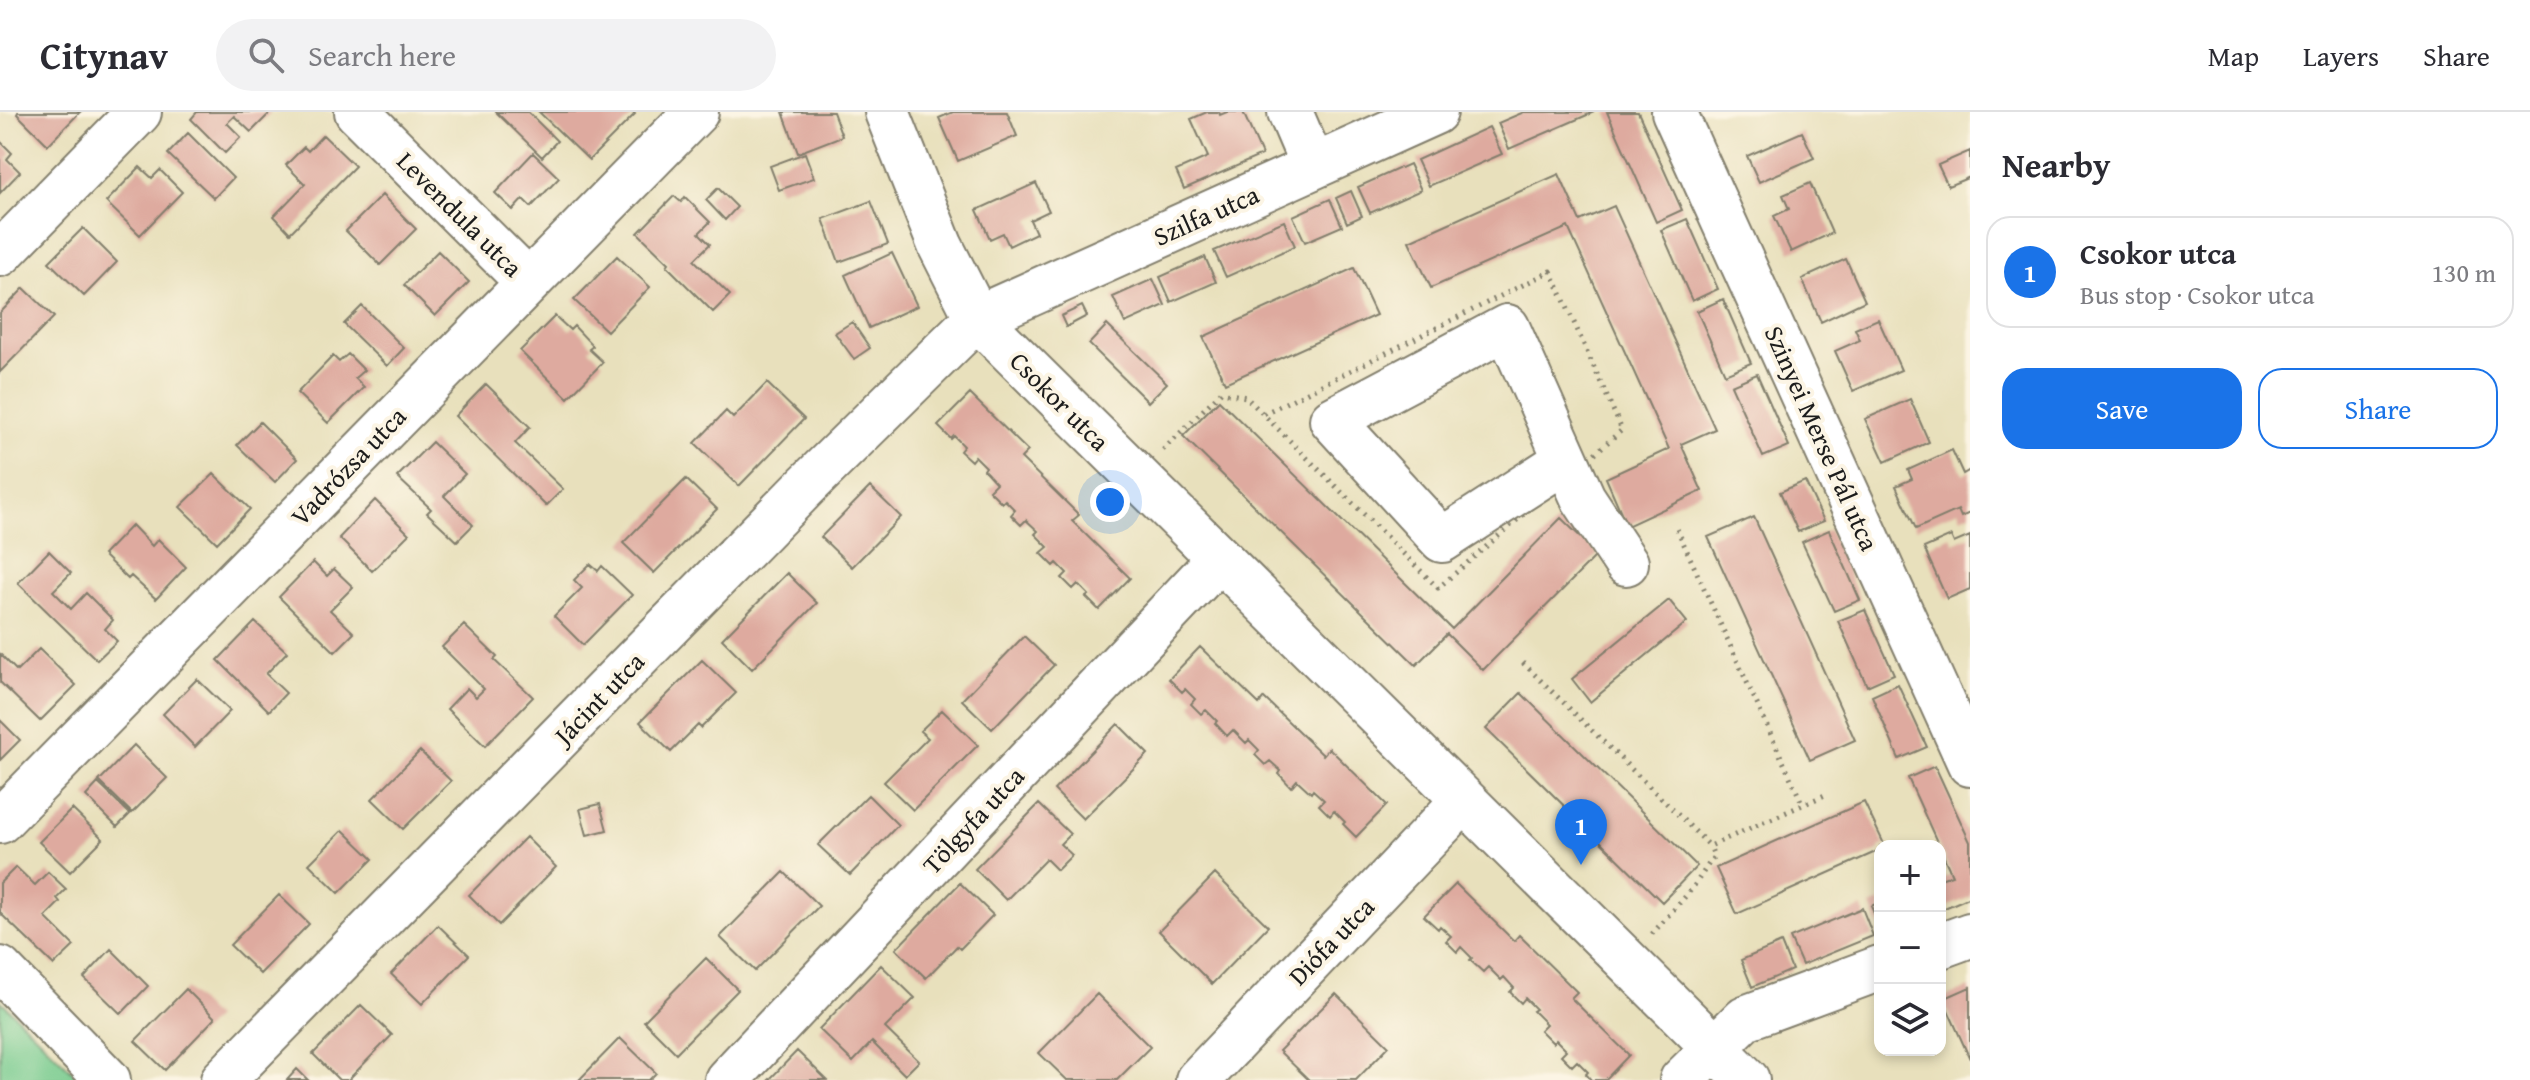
<!DOCTYPE html>
<html lang="en">
<head>
<meta charset="utf-8">
<style>
	:root { --surface:#fff; --page:#f2f2f3; --text:#2b2b33; --muted:#7c7c81; --line:#e1e1e2; --accent:#1a73e8 }
	body { margin:0; font-family:"Gentium Book Plus",serif; background:var(--page); color:var(--text) }
	.controls { position:absolute; right:24px; bottom:24px; display:grid; overflow:hidden; border-radius:16px; box-shadow:0 4px 12px #0003 }
	.controls button { width:72px; height:72px; display:grid; place-items:center; padding:0; border:0; border-bottom:2px solid var(--line); background:var(--surface); color:var(--text); font:40px sans-serif }
	.you { position:absolute; left:1110px; top:390px; width:28px; height:28px; margin:-20px; border:6px solid #fff; border-radius:50%; background:#1a73e8; box-shadow:0 0 0 12px #1a73e833 }
	.badge { display:grid; place-items:center; width:52px; height:52px; border-radius:50%; background:var(--accent); color:#fff; font-size:26px; font-weight:700 }
	.pin { position:absolute; translate:-50% -66px; filter:drop-shadow(0 2px 4px #0008) }
	.pin::after { content:''; position:absolute; top:42px; width:28px; height:24px; background:inherit; clip-path:polygon(0 0,100% 0,50% 100%) }
	.list { margin:0; padding:0; list-style:none }
	h2 { display:flex; justify-content:space-between; align-items:center; height:104px; margin:0; padding:0 32px; font-size:34px }
	h2 small { font-size:26px; font-weight:400; color:var(--muted) }
	.list li { display:grid; grid-template-columns:52px 1fr auto; gap:24px; align-items:center; box-sizing:border-box; height:112px; margin:0 16px 16px; padding:0 16px; border:2px solid var(--line); border-radius:24px }
	.list b { display:block; font-size:30px; white-space:nowrap }
	.list p { margin:0; font-size:26px; white-space:nowrap; color:var(--muted) }
	.list em { font-size:26px; font-style:normal; color:var(--muted) }
	.actions { display:flex; gap:16px; padding:24px 32px }
	.actions a { flex:1; padding:18px 0; border:2px solid var(--accent); border-radius:24px; text-align:center; font-size:28px; color:var(--accent) }
	.actions .main { background:var(--accent); color:#fff }
	.icon { flex:none; width:44px; height:44px; fill:none; stroke:currentColor; stroke-width:2; stroke-linecap:round; stroke-linejoin:round }
	.map { position:relative; flex:none; width:1970px; height:968px; overflow:hidden }
	header { display:flex; align-items:center; gap:48px; box-sizing:border-box; height:112px; padding:0 40px; background:var(--surface); border-bottom:2px solid var(--line) }
	header strong { font-size:38px }
	nav { display:flex; gap:44px; margin-inline-start:auto; font-size:28px }
	.search { width:560px; height:72px; background:var(--page); display:flex; align-items:center; gap:20px; box-sizing:border-box; padding:0 28px; border-radius:44px; color:var(--muted); font-size:30px }
	main { display:flex }
	aside { flex:1; background:var(--surface) }
	.map>svg:first-child { display:block }
	.green { fill:#77cb8e; stroke:#4a7455; stroke-width:2 }
	.building { fill:#deaa9f }
	.lines { fill:none; stroke-linecap:round; stroke-linejoin:round }
	.minor-casing { stroke:#827e6c; stroke-width:48 }
	.path { stroke:#827e6c; stroke-width:5; stroke-dasharray:2 6; stroke-linecap:butt }
	.minor { stroke:#fff; stroke-width:44 }
	.labels { text-anchor:middle; dominant-baseline:central; stroke-width:8; stroke-linejoin:round; paint-order:stroke }
	.street-label { font-size:26px; fill:#1c1c1c; stroke:#fcf5e5 }
</style>
</head>
<body>
<header>
<strong>Citynav</strong>
<div class="search"><svg class="icon" aria-label="search" viewBox="0 0 24 24"><circle cx="10" cy="10" r="6"/><path d="M15 15l6 6"/></svg>Search here</div>
<nav><a>Map</a><a>Layers</a><a>Share</a></nav>
</header>
<main>
<div class="map">
<svg width="1970" height="968" viewBox="0 0 1970 968">
	<rect width="100%" height="100%" fill="#fcf5e5"/>
	<filter id="ink" filterUnits="userSpaceOnUse"><feTurbulence type="fractalNoise" baseFrequency=".0125" numOctaves="2"/><feDisplacementMap in="SourceGraphic" scale="16" xChannelSelector="R" yChannelSelector="G"/><feConvolveMatrix kernelMatrix="1 2 1 2 8 2 1 2 1" color-interpolation-filters="sRGB"/></filter>
	<filter id="wash" filterUnits="userSpaceOnUse"><feTurbulence type="fractalNoise" baseFrequency=".006" numOctaves="4" result="noise"/><feDisplacementMap in="SourceGraphic" scale="32" xChannelSelector="R" yChannelSelector="G"/><feGaussianBlur stdDeviation="1.8" result="paint"/><feColorMatrix in="noise" values="0 0 0 0 0 0 0 0 0 0 0 0 0 0 0 0 0 1.4 0 .05"/><feComposite in="paint" operator="in"/></filter>
	<g filter="url(#wash)">
		<rect width="100%" height="100%" fill="#e8e0bc"/>
		<path class="green" d="M0 888 81 968H0Z"/>
		<g id="blocks">
			<path class="building" d="M18 0H80L48 33 17 2Z
				M197 0H271L251 20 234 4 227 11 241 25 225 41 191 7Z
				M496 0H528L557 29 542 45Z
				M539 0H633L635 2 589 48Z
				M783 0H833L842 24 798 41Z
				M953 0H1007L1017 24 958 49 939 6Z
				M1207 0H1219L1220 3 1227 0H1243L1262 43 1184 77 1176 59 1208 45 1191 7Z
				M1524 0H1594L1509 37 1498 11Z
				M1607 0H1638L1682 98 1656 110Z
				M1489 15 1502 42 1429 74 1417 48Z
				M1802 20 1814 46 1759 70 1747 44Z
				M188 21 233 66 214 86 168 42Z
				M323 23 355 54 290 121 274 104 305 72 286 53 304 35 308 39Z
				M0 29 12 41 7 47 20 60 0 81Z
				M1970 39V65L1948 74 1938 53Z
				M533 41 559 66 531 95 523 87 513 98 495 81Z
				M805 41 814 66 779 78 770 54Z
				M1409 52 1421 78 1370 101 1358 75Z
				M140 55 152 66 160 58 182 80 140 123 106 90Z
				M1559 62 1580 109 1614 94 1715 317 1681 332 1702 379 1627 414 1606 366 1669 337 1568 115 1431 176 1409 129Z
				M1036 71 1049 99 1030 108 1036 121 1009 134 1003 121 990 127 977 98Z
				M1810 71 1832 121 1791 140 1774 104 1789 97 1783 83Z
				M718 76 737 95 725 108 706 88Z
				M1351 79 1362 104 1347 111 1336 86Z
				M382 83 416 117 380 153 346 119Z
				M674 84 681 90 685 85 710 110 699 121 710 132 694 148 730 183 713 200 667 154 669 151 638 121Z
				M1330 87 1342 114 1305 130 1293 104Z
				M871 89 888 132 839 150 823 107Z
				M1687 107 1718 177 1692 189 1661 118Z
				M1284 109 1295 134 1226 165 1214 139Z
				M83 116 117 150 84 184 49 150Z
				M438 139 469 170 435 204 404 173Z
				M892 141 917 194 869 216 845 163Z
				M617 144 650 175 607 219 574 188Z
				M1205 145 1216 170 1171 190 1160 165Z
				M1846 147 1865 189 1821 210 1802 167Z
				M1354 156 1376 203 1225 271 1203 225Z
				M1153 167 1165 193 1125 211 1113 185Z
				M24 176 54 205 0 260V201Z
				M1723 187 1751 251 1725 262 1697 199Z
				M362 194 404 236 387 254 344 212Z
				M1082 194 1087 204 1066 215 1061 204Z
				M555 204 570 218 574 214 593 234 589 237 603 250 568 286 520 239Z
				M1878 207 1901 258 1853 279 1835 239 1860 228 1855 217Z
				M852 210 870 236 854 247 835 221Z
				M1107 213 1167 271 1148 290 1089 232Z
				M348 242 364 258 355 266 364 275 328 311 297 281 333 244 339 250Z
				M1757 262 1789 334 1763 345 1731 273Z
				M767 271 804 307 739 374 695 331 726 299 733 306Z
				M486 272 530 315 515 331 563 377 546 394 455 304Z
				M970 282 1028 339 1021 346 1079 403 1072 409 1130 466 1099 498 1086 485 1089 483 1078 472 1073 477 1062 466 1067 461 1057 451 1054 454 1041 441 1048 435 1035 422 1038 419 1026 408 1021 413 1011 403 1015 398 1005 388 1002 391 989 378 996 371 984 358 986 355 975 344 971 349 960 339 964 334 954 324 951 327 938 314Z
				M1910 287 1929 330 1885 350 1865 307Z
				M1219 288 1452 517 1561 406 1598 442 1483 558 1447 522 1416 553 1183 324Z
				M260 310 297 347 275 370 237 333Z
				M432 330 465 362 444 384 473 413 457 429 427 401 431 397 397 365Z
				M1952 338 1963 362 1970 358V401L1961 405 1958 398 1916 417 1896 374 1912 367 1908 358Z
				M214 362 250 397 217 431 180 395Z
				M686 367 717 397 654 461 623 431Z
				M1805 369 1824 409 1798 420 1780 380Z
				M870 375 901 405 852 455 821 425Z
				M375 388 409 422 372 459 339 426Z
				M1754 405 1855 628 1810 648 1708 425Z
				M132 413 152 434 158 427 186 455 156 487 131 464 128 467 103 443Z
				M1829 418 1860 488 1834 499 1802 430Z
				M1951 424 1954 431 1970 424V477L1947 487 1924 436Z
				M49 439 71 461 53 479 71 497 86 481 113 508 105 517 117 529 97 548 18 471Z
				M313 450 327 464 334 457 353 475 330 498 354 521 335 540 279 485Z
				M590 452 598 459 602 454 632 483 583 533 554 504 582 476 574 468Z
				M787 461 817 491 752 557 722 527Z
				M1669 488 1687 510 1590 590 1572 567Z
				M1865 498 1894 562 1867 574 1838 509Z
				M255 510 287 540 266 562 286 581 269 599 218 548Z
				M464 513 497 545 494 548 533 585 485 634 447 597 467 576 476 585 484 577 442 535Z
				M1024 524 1054 553 992 617 962 588Z
				M1200 535 1259 592 1264 586 1323 643 1329 636 1387 693 1356 725 1343 712 1345 710 1334 699 1330 704 1319 693 1324 688 1313 678 1311 681 1297 668 1291 675 1279 662 1281 659 1270 649 1265 653 1255 643 1259 638 1249 628 1246 631 1233 618 1227 624 1215 611 1217 609 1206 598 1201 602 1191 592 1195 587 1185 577 1182 580 1169 567Z
				M39 537 76 573 40 609 0 570V542L17 559Z
				M702 548 736 581 701 616 698 613 671 640 640 610Z
				M197 567 230 599 195 635 163 602Z
				M1898 572 1927 635 1899 647 1872 584Z
				M1521 581 1697 754 1662 790 1486 617Z
				M942 598 978 633 913 698 884 670 928 626 920 619Z
				M0 608 20 628 0 648Z
				M1118 612 1148 642 1083 707 1054 678Z
				M134 633 167 666 132 701 99 669Z
				M420 639 451 669 403 717 372 687Z
				M1935 654 1970 730V785L1940 798V767L1952 763 1908 666Z
				M98 671 130 702 117 715 86 684Z
				M868 683 898 713 850 763 818 733Z
				M1864 690 1885 734H1880V738L1737 802 1716 756Z
				M600 692 607 718 587 723 580 697Z
				M1039 692 1070 722 1060 732 1072 743 1057 758 1046 747 1006 788 975 757Z
				M72 697 103 727 70 760 39 730Z
				M343 718 373 747 339 781 309 752Z
				M526 725 556 755 499 813 469 783Z
				M16 755 35 773 48 760 66 777 57 786 60 790 45 805 74 834 54 853 0 801V771Z
				M784 760 819 794 755 859 720 825Z
				M1215 762 1268 814 1212 872 1159 819Z
				M960 771 993 803 960 837 957 834 926 866 896 837Z
				M1456 772 1514 829 1519 823 1577 880 1571 886 1629 943 1605 968H1591L1586 962 1588 960 1577 949 1572 954 1561 943 1566 938 1556 928 1553 931 1540 918 1546 912 1533 899 1536 897 1525 886 1521 891 1510 880 1514 876 1504 865 1501 868 1488 855 1483 860 1470 848 1472 846 1461 835 1457 840 1446 829 1451 824 1440 814 1438 817 1424 804Z
				M279 783 309 812 260 862 230 833Z
				M1880 790V816L1871 794Z
				M1862 796 1873 824 1802 853 1790 826Z
				M438 813 469 843 422 892 391 862Z
				M1781 831 1792 858 1752 875 1741 848Z
				M111 837 148 874 121 902 84 866Z
				M706 846 738 878 676 941 644 909Z
				M881 853 915 886 885 916 919 949 905 963 872 930 853 950 819 917Z
				M1970 875V947L1943 887Z
				M186 877 215 906 165 958 135 929Z
				M1097 882 1150 935 1117 968H1067L1039 941Z
				M1336 882 1389 934 1356 968H1309L1279 939Z
				M361 893 392 923 348 968H339L313 942Z
				M620 926 656 961 649 968H579Z
				M797 939 827 968H769Z
				M297 957 308 968H287Z"/>
		</g>
	</g>
	<g filter="url(#ink)">
		<use href="#blocks" fill-opacity="0" stroke="#827e6c" stroke-width="2"/>
		<g class="lines">
			<g class="minor-casing">
				<path id="minor" d="M357 0 528 170
					M887 0 940 133 977 206 1747 968
					M1290 0 1313 54
					M1674 0 1970 652
					M0 142 139 0
					M1566 348 1442 428 1332 308 1507 215 1583 386 1626 451
					M0 709 696 0
					M1940 834 1970 823
					M0 857 108 968
					M223 968 805 375 977 206 1435 0
					M727 968 1219 447
					M1198 968 1463 689
					M1682 968 1745 906 1880 856"/>
			</g>
			<path class="path" d="M1551 159 1622 318 1438 476 1263 302Z
				M1163 338 1221 280 1246 285 1263 302
				M1677 417 1803 693
				M1523 551 1710 734 1825 683
				M1652 822 1692 777 1714 744 1710 734"/>
			<use href="#minor" class="minor"/>
		</g>
	</g>
	<g class="labels">
		<g class="street-label">
			<text transform="translate(460 102) rotate(45)">Levendula utca</text>
			<text transform="translate(1206 103) rotate(-24)">Szilfa utca</text>
			<text transform="translate(1060 289) rotate(45)">Csokor utca</text>
			<text transform="translate(1822 326) rotate(66)">Szinyei Merse Pál utca</text>
			<text transform="translate(348 354) rotate(-46)">Vadrózsa utca</text>
			<text transform="translate(599 586) rotate(-46)">Jácint utca</text>
			<text transform="translate(973 708) rotate(-47)">Tölgyfa utca</text>
			<text transform="translate(1331 829) rotate(-46)">Diófa utca</text>
		</g>
	</g>
</svg>
<div class="controls">
<button>+</button>
<button>−</button>
<button><svg class="icon" aria-label="layers" viewBox="0 0 24 24"><path d="M12 4l9 5-9 5-9-5zM3 14l9 5 9-5"/></svg></button>
</div>
<div class="you"></div>
<div class="pin badge" style="left:1581px;top:753px">1</div>
</div>
<aside>
<h2>Nearby<small></small></h2>
<ul class="list">
<li><span class="badge">1</span><div><b>Csokor utca</b><p>Bus stop · Csokor utca</p></div><em>130 m</em></li>
</ul>
<div class="actions"><a class="main">Save</a><a>Share</a></div>
</aside>
</main>
</body>
</html>
